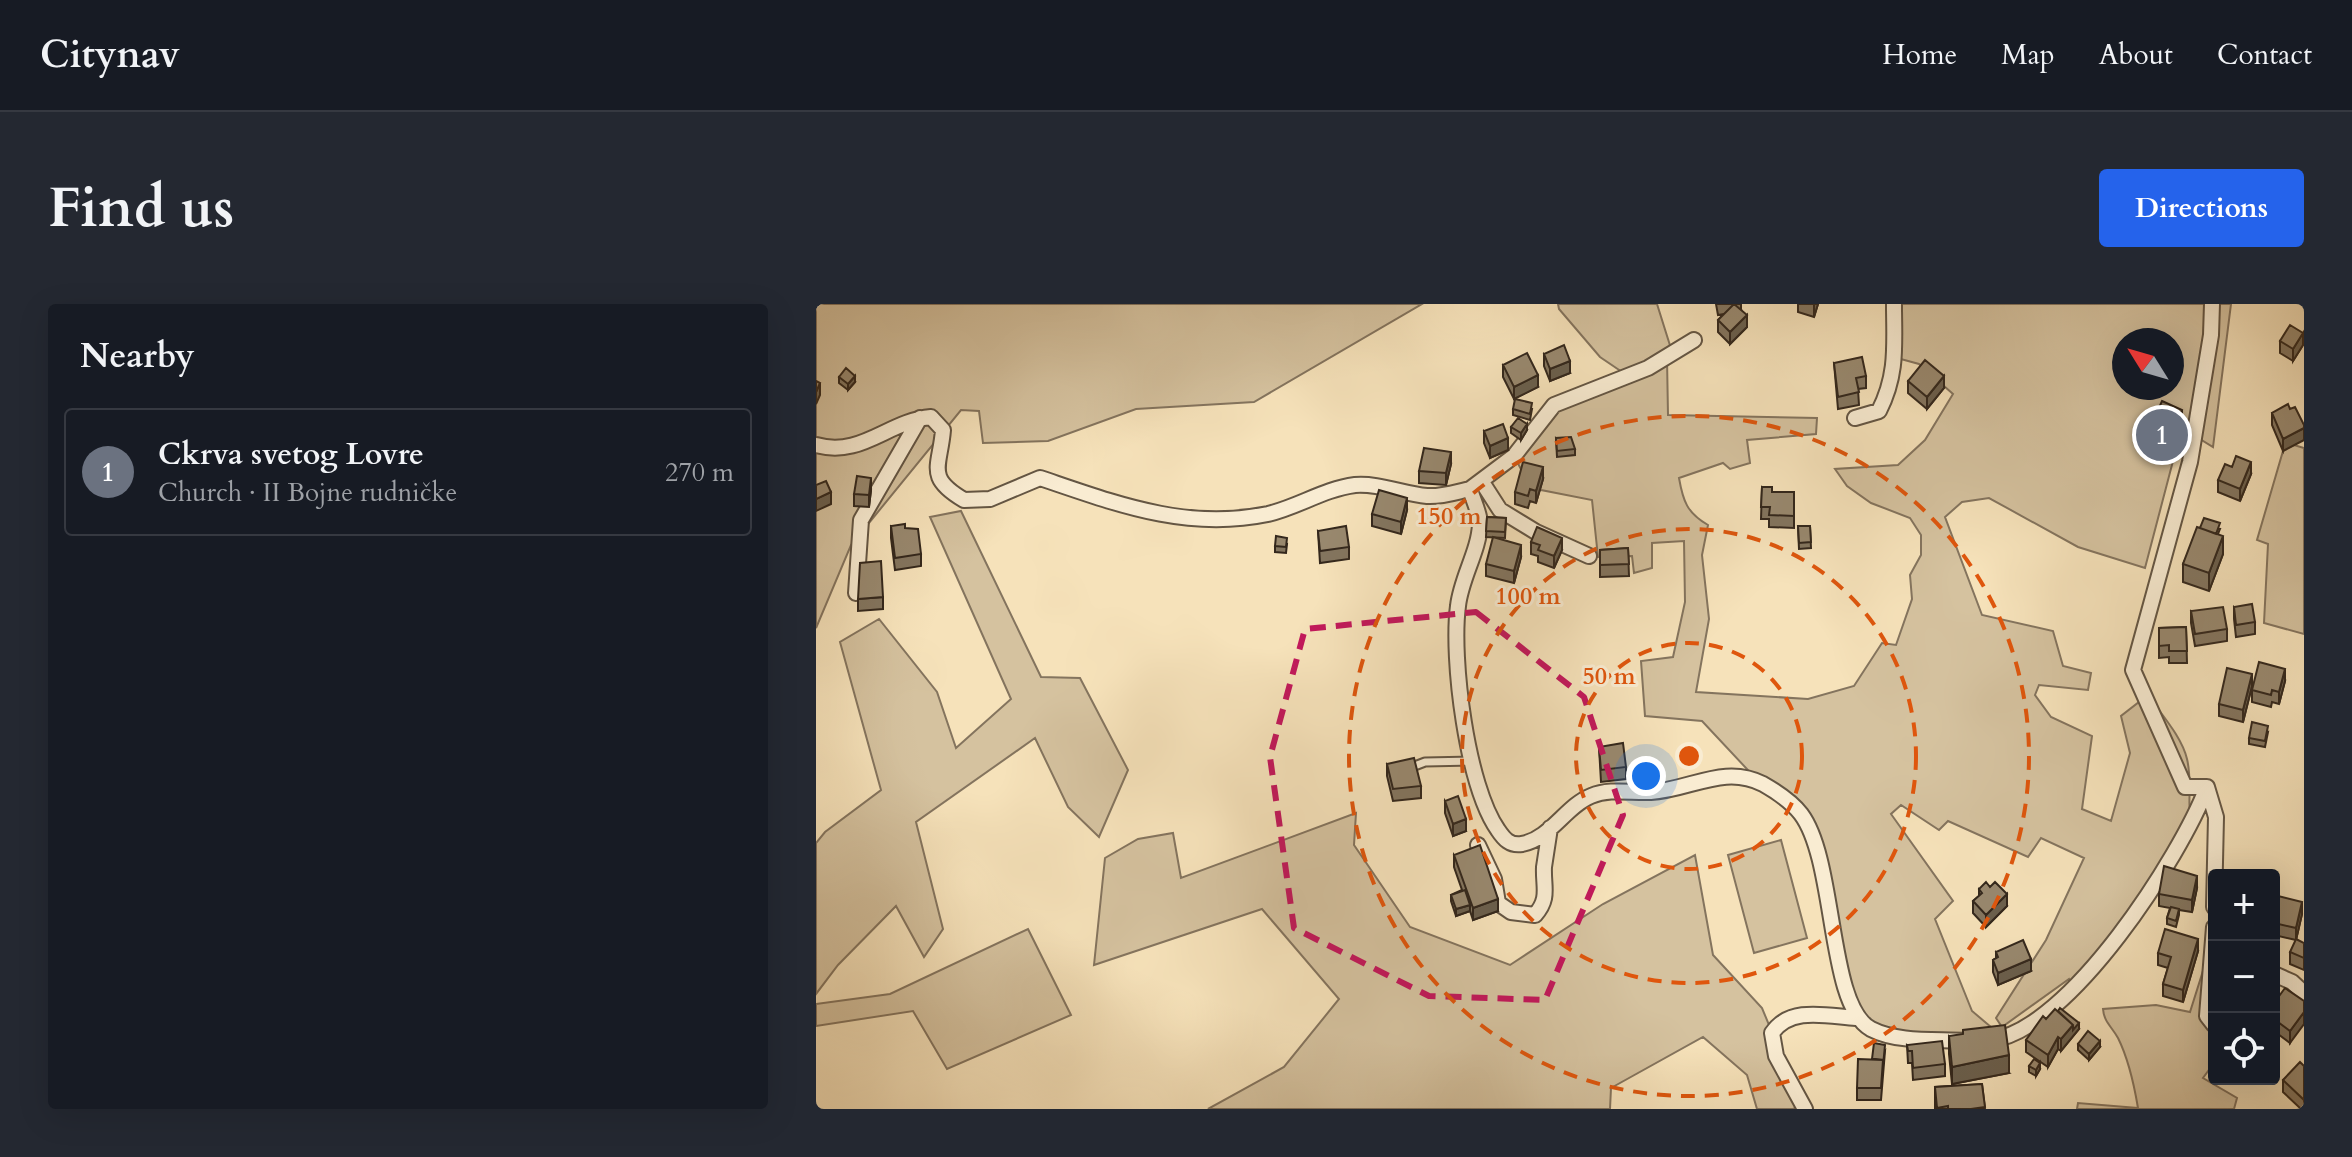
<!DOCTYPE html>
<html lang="en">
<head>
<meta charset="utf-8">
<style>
	:root { --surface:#171b24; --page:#242831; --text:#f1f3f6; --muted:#9ea1a6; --line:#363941; --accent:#2563eb }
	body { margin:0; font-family:Cardo,serif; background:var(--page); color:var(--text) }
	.controls { position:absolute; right:24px; bottom:24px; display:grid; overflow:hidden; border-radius:8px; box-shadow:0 8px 32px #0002 }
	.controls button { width:72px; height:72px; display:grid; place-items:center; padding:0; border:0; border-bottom:2px solid var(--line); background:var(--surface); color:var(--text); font:40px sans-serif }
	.compass { position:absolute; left:1296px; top:24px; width:72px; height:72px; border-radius:50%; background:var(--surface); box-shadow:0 8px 32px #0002; rotate:307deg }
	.you { position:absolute; left:830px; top:472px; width:28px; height:28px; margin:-20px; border:6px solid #fff; border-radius:50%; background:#1a73e8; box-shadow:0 0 0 12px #1a73e833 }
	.badge { display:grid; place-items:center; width:52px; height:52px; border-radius:50%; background:var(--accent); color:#fff; font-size:26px; font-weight:700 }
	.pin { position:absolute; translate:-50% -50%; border:4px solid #fff; box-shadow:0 2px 8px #0006 }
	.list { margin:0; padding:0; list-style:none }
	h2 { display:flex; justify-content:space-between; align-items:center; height:104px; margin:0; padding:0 32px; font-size:34px }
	h2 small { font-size:26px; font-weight:400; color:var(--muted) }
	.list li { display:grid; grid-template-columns:52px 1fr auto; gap:24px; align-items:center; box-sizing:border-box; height:128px; margin:0 16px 16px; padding:0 16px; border:2px solid var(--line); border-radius:8px }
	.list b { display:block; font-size:30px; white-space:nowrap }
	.list p { margin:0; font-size:26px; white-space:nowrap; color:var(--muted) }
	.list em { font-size:26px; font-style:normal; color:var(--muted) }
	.icon { flex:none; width:44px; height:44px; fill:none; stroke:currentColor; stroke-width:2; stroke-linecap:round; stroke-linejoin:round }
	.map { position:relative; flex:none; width:1488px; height:805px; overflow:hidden; border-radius:8px }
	header { display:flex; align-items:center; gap:48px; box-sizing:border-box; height:112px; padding:0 40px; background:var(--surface); border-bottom:2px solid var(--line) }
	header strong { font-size:38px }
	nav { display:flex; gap:44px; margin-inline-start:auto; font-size:28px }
	.intro { display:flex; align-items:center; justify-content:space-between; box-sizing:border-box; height:192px; padding:0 48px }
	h1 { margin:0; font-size:56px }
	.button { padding:20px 36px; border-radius:8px; background:var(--accent); color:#fff; font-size:28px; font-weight:700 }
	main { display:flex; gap:48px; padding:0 48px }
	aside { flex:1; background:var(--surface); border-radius:8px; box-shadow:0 8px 32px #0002 }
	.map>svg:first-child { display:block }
	.green { fill:#d5c29f; stroke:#84745e; stroke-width:2; fill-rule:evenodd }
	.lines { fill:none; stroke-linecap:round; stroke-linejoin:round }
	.service-casing { stroke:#645644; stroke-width:11 }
	.minor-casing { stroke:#645644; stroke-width:18 }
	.service { stroke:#f9ecd2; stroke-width:7 }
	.minor { stroke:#f9ecd2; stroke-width:14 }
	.wall { fill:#83755f; stroke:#33271c; stroke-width:2 }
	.shaded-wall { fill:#6a5f4d; stroke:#33271c; stroke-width:2 }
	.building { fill:#98886e; stroke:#33271c; stroke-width:2 }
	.marked { fill:none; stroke:#c2185b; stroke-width:6; stroke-dasharray:16 10; stroke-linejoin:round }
	.ring { fill:none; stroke:#df560d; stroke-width:4; stroke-dasharray:14 10 }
	.centre { fill:#df560d; stroke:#f9ecd2; stroke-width:4 }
	.ring-label { font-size:24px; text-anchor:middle; font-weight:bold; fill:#df560d; stroke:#f9ecd2; stroke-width:6; stroke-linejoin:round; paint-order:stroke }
</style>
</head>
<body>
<header>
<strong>Citynav</strong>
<nav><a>Home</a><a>Map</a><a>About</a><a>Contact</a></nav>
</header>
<div class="intro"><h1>Find us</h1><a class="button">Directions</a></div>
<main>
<aside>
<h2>Nearby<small></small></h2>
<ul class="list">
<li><span class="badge" style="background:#6b7280">1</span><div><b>Ckrva svetog Lovre</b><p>Church · II Bojne rudničke</p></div><em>270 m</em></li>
</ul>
</aside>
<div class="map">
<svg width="1488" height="805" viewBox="0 0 1488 805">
	<rect width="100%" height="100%" fill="#f6e2ba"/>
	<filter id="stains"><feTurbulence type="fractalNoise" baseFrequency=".0025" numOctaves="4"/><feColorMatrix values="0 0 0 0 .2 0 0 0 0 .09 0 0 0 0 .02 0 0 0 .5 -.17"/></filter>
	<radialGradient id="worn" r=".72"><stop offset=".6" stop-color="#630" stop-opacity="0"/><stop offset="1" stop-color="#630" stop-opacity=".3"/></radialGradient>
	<path class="green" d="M0 0H606L438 98 320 105 232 137 167 139 163 107 145 106 35 241 0 324Z
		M742 0H841L857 51 851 54 852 111 1001 114 1000 130 931 136 934 159 914 165 907 159 863 174C867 197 871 209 892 221L886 251 893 315 880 388 992 395 1038 382 1066 339 1080 341 1096 295 1094 271 1105 251V231L1094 214 1055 199 1031 182 1019 165 1082 161 1109 136 1137 90 1103 60 1081 54 1078 0H1415L1397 143 1379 132 1357 157 1329 264 1262 243 1173 194 1146 198 1129 213 1166 311 1237 327 1247 362 1275 369 1272 386 1223 381 1219 391 1235 413 1276 432 1266 505 1295 517 1314 449 1305 412 1332 391C1345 410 1366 433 1371 455 1377 479 1370 504 1376 530L1259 686 1253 675 1186 723 1180 714 1230 636 1268 554 1225 534 1212 553 1132 517 1123 526 1085 501 1075 510 1137 597 1119 615 1156 707 1188 734 1088 737 1043 716 987 512 944 479 886 417 829 412 825 357 857 353 869 298 868 237 836 239V264L818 269 816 252 782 253 776 196 715 184 698 152 728 110 812 72 784 53 743 5ZM1308 36H1356V84H1308Z
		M1478 141 1488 144V330L1448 319 1452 240 1441 236 1467 147Z
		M145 207 225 373 264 374 312 466 283 533 252 503 219 434 100 518 127 625 108 653 80 602 22 661 0 690V539L9 528 65 486 24 338 63 315 121 388 140 444 195 395 114 213Z
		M540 509 538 541 594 623 694 661 787 600 879 551 897 651 946 704 986 801 977 805H941L931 771 887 733 795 784 794 805H392L468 763 523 695 446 605 278 661 289 554 322 535 357 529 365 574Z
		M965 536 991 634 938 649 912 551Z
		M212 625 255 711 131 765 97 707 0 722V700L74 690Z
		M1398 632V759L1387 774 1421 794 1418 805H1261L1262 799 1322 804C1318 780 1313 756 1302 734 1296 723 1288 718 1287 705L1340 701 1374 708Z"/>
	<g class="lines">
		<g class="service-casing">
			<path id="service" d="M596 463 609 458 657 457"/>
		</g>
		<g class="minor-casing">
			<path id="minor" d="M878 36 832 64 738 101 698 152 654 185C657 196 664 209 664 220 663 247 645 274 642 302 635 355 651 482 682 526 688 535 694 542 706 540 734 535 750 502 775 492 794 484 815 489 835 488 874 486 908 460 947 480 961 488 976 498 985 510 1021 558 1011 701 1055 725 1082 739 1121 735 1151 737
				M1039 114 1063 107C1082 70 1078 40 1078 0
				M0 141C45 154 72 117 115 113L127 126C124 163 109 173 148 196L174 195 224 174C301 200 370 227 452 210 482 203 508 185 539 181 563 179 587 190 611 192 626 193 640 188 654 185
				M666 178 684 206 720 228 773 252
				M40 289 45 216 104 114
				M1391 483H1369L1317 366 1374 158 1395 31 1396 0
				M662 541 678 575 682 599 695 608 719 611C734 594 727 583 728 563 730 550 732 537 734 524
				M1398 623 1391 712 1398 721
				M1458 670 1476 678 1488 689
				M1175 736C1253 727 1365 552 1391 483L1400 513 1398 603
				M989 805 960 752 956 729C974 702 1011 712 1040 714"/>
		</g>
		<use href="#service" class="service"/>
		<use href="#minor" class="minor"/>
	</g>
	<path class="wall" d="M900 0H925V5L931 23 914 40 902 28V16L908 10 902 11Z
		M982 0H1002L998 13 982 8Z
		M1464 37 1487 41 1477 57 1464 49Z
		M728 50 754 69 734 77 728 62Z
		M1018 59 1050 72V84L1042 85 1043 101 1022 105Z
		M687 61 722 83 698 95 687 73Z
		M23 73 39 78 32 86 23 79Z
		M1092 77 1128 84 1111 105 1092 89Z
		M697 105H716L714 116 697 111Z
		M1474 105 1467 147 1456 121V109Z
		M1338 115 1366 118 1354 148 1330 135V123Z
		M695 123 711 126 705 136 695 129Z
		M668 127 692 146 674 154 668 139Z
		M740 134 759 145V151L741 153Z
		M635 160 630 181 603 179V167Z
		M1435 170 1424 197 1402 188V176Z
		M727 175 720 199 714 197 712 204 699 200V188Z
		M946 183 956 188H978V224L953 223V215H945Z
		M55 186 53 203 38 202V190Z
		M591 206 585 230 556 222V210Z
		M671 213 690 214 689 234 670 233Z
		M75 222 89 224 105 250V262L79 266 75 234Z
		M982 222H994L995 244 983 245Z
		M1384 224 1404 225 1402 230 1407 250 1393 287 1367 278V260Z
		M502 227 533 243V255L504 259Z
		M715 238 746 246 738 264 722 258V252L715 250Z
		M471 240 470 249 459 248V242Z
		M812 244 813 272 784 273V246Z
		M705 253 698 279 670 272V260Z
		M67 293V305L42 307V295Z
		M1418 303 1439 318V330L1420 333 1418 315Z
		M1375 307 1411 325V337L1379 342 1375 319Z
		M1370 323 1371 359H1353V353L1343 354V324Z
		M1469 377 1463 400 1456 398 1455 403 1436 398V386Z
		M1436 382 1427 418 1403 412V400Z
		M1452 428 1449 443 1433 440V434Z
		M783 443 810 463V475L785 478Z
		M571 460 605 482V494L577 497 571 472Z
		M629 497 650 527 637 532 629 509Z
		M638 551 682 607 657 616 654 607 640 612 635 597V591L646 586 638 563Z
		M1381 584 1376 608 1363 606V611L1360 623 1351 620V614L1354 604 1343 602V590Z
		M1163 585 1191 602 1170 623 1157 609V597L1163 592Z
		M1458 591 1486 610 1480 636 1458 631Z
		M1488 639V666L1474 660V648Z
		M1382 647 1367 698 1347 692V680L1352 664 1342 661V649Z
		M1180 648 1215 667 1182 681 1177 668V656L1180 654Z
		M1488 697 1474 739 1458 727V699Z
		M1230 715 1263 725 1245 747 1242 745 1232 763 1210 748V736Z
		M1133 732 1193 769 1136 780 1133 750Z
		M1262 740 1284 743 1273 756 1262 746Z
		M1091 741 1129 760V772L1097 776 1096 759H1092Z
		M1069 747 1065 796H1041V784Z
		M1213 762 1224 765 1220 772 1213 768Z
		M1488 762V805H1485L1467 788V776Z
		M1166 780 1169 805H1119V783Z"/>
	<path class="shaded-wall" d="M998 0H1002L998 13Z
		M931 11V23L914 40V28Z
		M1487 29V41L1477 57V45Z
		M754 57V69L734 77V65Z
		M722 71V83L698 95V83Z
		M39 72V78L32 86V80Z
		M1128 72V84L1111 105V93Z
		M4 79V91L0 100V88Z
		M1366 106V118L1354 148V136Z
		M711 120V126L705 136V129Z
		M1488 124V136L1467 147V135Z
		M692 134V146L674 154V142Z
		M635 148V160L630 181V169Z
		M1435 158V170L1424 197V185Z
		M727 163V175L720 199V187Z
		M55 174V186L53 203V191Z
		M15 188V200L0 207V195Z
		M591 194V206L585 230V218Z
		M1407 232V250L1393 287V269Z
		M746 234V246L738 264V252Z
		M705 241V253L698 279V267Z
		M1469 365V377L1463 400V388Z
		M1436 370V382L1427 418V406Z
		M650 515V527L637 532V520Z
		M1381 572V584L1376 608V596Z
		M1191 590V602L1170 623V611Z
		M682 595V607L657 616V604Z
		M1486 598V610L1480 636V624Z
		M654 601V607L640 612V605Z
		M1382 635V647L1367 698V686Z
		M1215 655V667L1182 681V669Z
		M1488 708V720L1474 739V727Z
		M1263 719V725L1245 747V735L1257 721Z
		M1242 733V745L1232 763V751Z
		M1284 737V743L1273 756V750Z
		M1193 751V769L1136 780V763Z
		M1224 759V765L1220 772V766Z"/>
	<path class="building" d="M918 0 931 11 914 28 902 16Z
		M1474 21 1487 29 1477 45 1464 37Z
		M748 41 754 57 734 65 728 50Z
		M711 49 722 71 698 83 687 61Z
		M1046 53 1050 72 1040 74 1043 88 1022 93 1018 59Z
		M1109 56 1128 72 1111 93 1092 77Z
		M30 64 39 72 32 80 23 73Z
		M0 77 4 79 0 88Z
		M699 95 716 99 714 110 697 105Z
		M1346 97 1366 106 1354 136 1330 123 1334 114 1338 115Z
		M1472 100 1474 105 1479 103 1488 121V124L1467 135 1456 109Z
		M702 114 711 120 705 129 695 123Z
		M687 120 692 134 674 142 668 127Z
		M755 133 759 145 741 147 740 134Z
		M608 144 635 148 630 169 603 167Z
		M1420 152 1435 158 1424 185 1402 176 1409 160 1416 163Z
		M707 158 727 163 720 187 714 185 712 192 699 188Z
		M41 172 55 174 53 191 38 190Z
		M10 177 15 188 0 195V181Z
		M946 183H956V188H978V212L953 211 954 203H945Z
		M563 186 591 194 585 218 556 210Z
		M671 213 690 214 689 228 670 227Z
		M1388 214 1404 219 1400 230 1384 224Z
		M89 220V224L102 225 105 250 79 254 75 222Z
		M530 222 533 243 504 247 502 227Z
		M982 222H994L995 238 983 239Z
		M721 223 746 234 738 252 722 246 724 241 715 238Z
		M1381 223 1407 232 1393 269 1367 260Z
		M460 232 471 234 470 243 459 242Z
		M677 233 705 241 698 267 670 260Z
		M812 244 813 260 784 261V246Z
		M65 257 67 293 42 295 44 259Z
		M1436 300 1439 318 1420 321 1418 303Z
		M1407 303 1411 325 1379 330 1375 307Z
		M1370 323 1371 347H1353V341L1343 342V324Z
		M1443 358 1469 365 1463 388 1456 386 1455 391 1436 386Z
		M1411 364 1436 370 1427 406 1403 400Z
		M1436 418 1452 422 1449 437 1433 434Z
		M807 439 810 463 785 466 783 443Z
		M598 454 605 482 577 485 571 460Z
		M642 492 650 515 637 520 629 497Z
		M664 541 682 595 657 604 638 551Z
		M1348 562 1381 572 1376 596 1343 590Z
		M1170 578 1174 583 1179 578 1191 590 1170 611 1157 597 1166 589 1163 585Z
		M649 586 654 601 640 605 635 591Z
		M1458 591 1486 598 1480 624 1458 619Z
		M1355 603 1363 605 1360 617 1351 614Z
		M1349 625 1382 635 1367 686 1347 680 1355 653 1342 649Z
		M1480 635 1488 639V654L1474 648Z
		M1207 636 1215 655 1182 669 1177 656 1182 653 1180 648Z
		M1469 684 1488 697V708L1474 727 1458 715V699Z
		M1244 704 1263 719 1257 726V721L1242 707Z
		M1239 705 1257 721 1245 735 1242 733 1232 751 1210 736 1227 712 1230 715Z
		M1189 721 1193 751 1136 763 1133 732 1147 730V726Z
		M1272 727 1284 737 1273 750 1262 740Z
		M1126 737 1129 760 1097 764 1096 747H1092L1091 741Z
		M1058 739 1069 741 1067 762V756L1056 755Z
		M1042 755 1067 756 1065 784H1041Z
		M1218 755 1224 759 1220 766 1213 762Z
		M1484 758 1488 762V796L1467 776Z
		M1166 780 1169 803 1155 805H1132V802L1121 804 1119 783Z"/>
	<path class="marked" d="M660 308 768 393 807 511 729 696 613 692 478 624 454 453 489 325Z"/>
	<g class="ring">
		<circle cx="873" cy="452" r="113"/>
		<circle cx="873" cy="452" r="227"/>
		<circle cx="873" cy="452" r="340"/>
	</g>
	<circle cx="873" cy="452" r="12" class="centre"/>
	<g class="ring-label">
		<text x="633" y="220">150 m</text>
		<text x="712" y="300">100 m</text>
		<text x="793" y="380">50 m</text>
	</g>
	<rect width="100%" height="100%" filter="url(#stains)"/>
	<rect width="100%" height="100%" fill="url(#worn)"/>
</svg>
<div class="controls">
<button>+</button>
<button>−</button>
<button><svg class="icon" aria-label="locate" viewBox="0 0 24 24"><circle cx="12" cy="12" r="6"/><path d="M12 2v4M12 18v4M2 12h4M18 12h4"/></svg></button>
</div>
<svg class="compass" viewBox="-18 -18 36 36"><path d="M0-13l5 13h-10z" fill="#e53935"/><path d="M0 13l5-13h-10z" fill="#9ea1a6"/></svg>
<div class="you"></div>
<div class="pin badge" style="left:1346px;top:131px;background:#6b7280">1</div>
</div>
</main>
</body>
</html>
